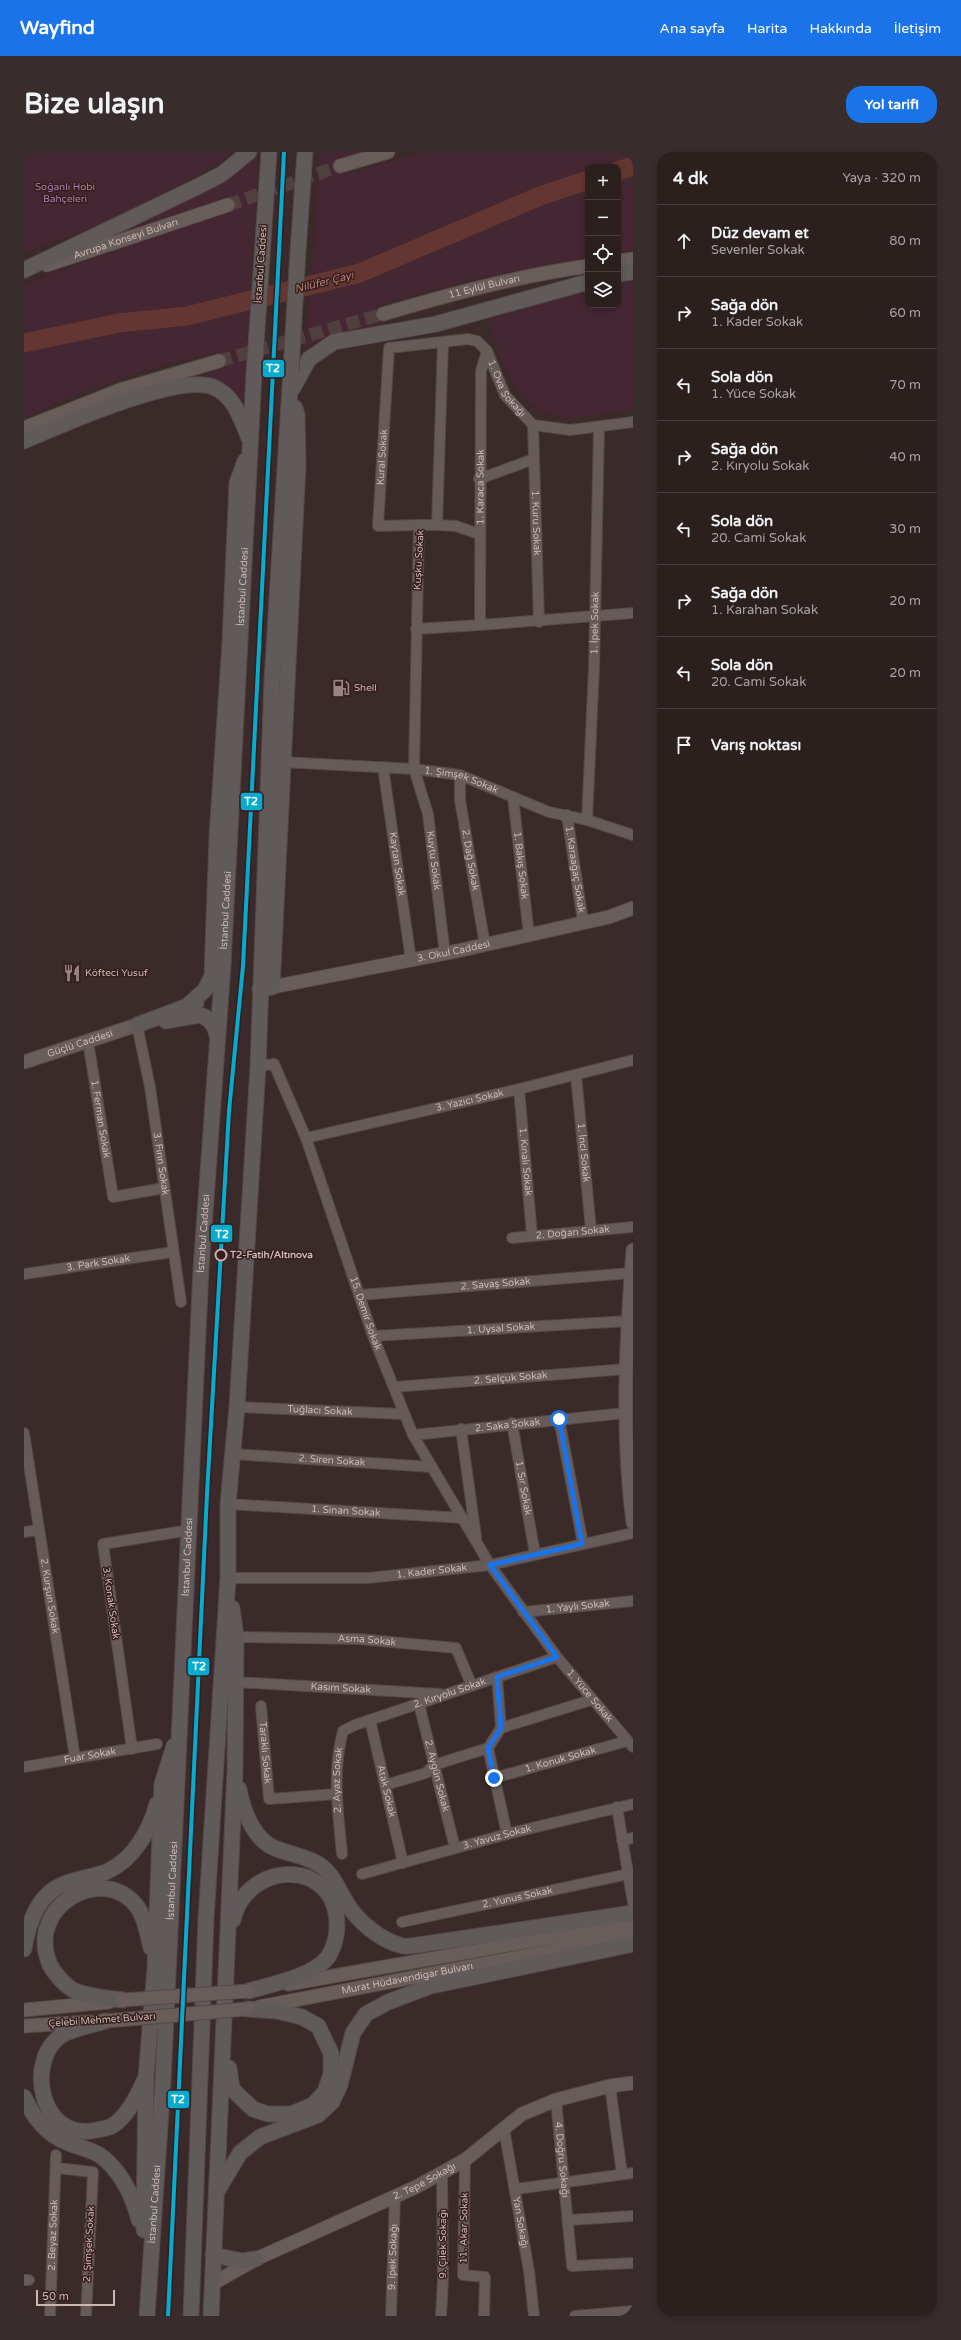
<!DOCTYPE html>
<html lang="tr">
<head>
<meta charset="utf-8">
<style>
	:root { --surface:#2c201f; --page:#382d2c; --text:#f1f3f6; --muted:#a6a3a4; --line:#483e3d; --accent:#1a73e8 }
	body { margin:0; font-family:"Varela Round",sans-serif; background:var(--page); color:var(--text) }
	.controls { position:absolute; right:12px; top:12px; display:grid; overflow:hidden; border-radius:8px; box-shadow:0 2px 6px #0003 }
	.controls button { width:36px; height:36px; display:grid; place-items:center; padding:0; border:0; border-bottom:1px solid var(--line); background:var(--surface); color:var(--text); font:20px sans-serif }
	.scale { position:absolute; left:12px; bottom:10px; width:79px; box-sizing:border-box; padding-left:4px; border:2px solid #cbb6b3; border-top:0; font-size:11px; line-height:14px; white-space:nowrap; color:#cbb6b3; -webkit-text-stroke:3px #351e1c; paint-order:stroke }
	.stop { position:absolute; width:12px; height:12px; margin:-9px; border:3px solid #1a73e8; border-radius:50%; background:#fff }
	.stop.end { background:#1a73e8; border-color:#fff; box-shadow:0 1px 4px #0008 }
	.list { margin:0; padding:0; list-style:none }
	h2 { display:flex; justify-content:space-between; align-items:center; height:52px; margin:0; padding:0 16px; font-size:17px }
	h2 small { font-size:13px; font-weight:400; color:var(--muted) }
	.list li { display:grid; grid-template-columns:26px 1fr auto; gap:12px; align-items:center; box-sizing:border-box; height:72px; padding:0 16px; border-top:1px solid var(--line) }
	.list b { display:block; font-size:15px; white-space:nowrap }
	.list p { margin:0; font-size:13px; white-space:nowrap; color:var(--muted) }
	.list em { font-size:13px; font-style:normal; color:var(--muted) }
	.icon { flex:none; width:22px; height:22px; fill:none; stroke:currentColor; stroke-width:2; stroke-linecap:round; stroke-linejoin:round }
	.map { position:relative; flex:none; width:609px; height:2164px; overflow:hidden; border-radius:16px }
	header { display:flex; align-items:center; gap:24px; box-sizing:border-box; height:56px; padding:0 20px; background:var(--accent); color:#fff }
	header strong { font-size:19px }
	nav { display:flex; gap:22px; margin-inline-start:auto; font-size:14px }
	.intro { display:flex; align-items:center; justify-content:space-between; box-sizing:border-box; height:96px; padding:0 24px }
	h1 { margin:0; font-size:28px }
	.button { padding:10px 18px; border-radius:16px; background:var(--accent); color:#fff; font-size:14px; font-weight:700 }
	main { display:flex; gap:24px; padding:0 24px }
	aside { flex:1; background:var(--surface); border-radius:16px; box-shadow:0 2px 6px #0003 }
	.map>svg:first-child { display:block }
	.green { fill:#442733 }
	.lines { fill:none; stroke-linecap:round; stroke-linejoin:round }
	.river { stroke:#633632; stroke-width:19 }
	.major-tunnel { stroke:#503f3e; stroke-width:13; stroke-dasharray:13 6; stroke-linecap:butt }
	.minor-casing { stroke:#544847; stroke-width:12 }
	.major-casing { stroke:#564847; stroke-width:15 }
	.highway-casing { stroke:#554746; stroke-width:17 }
	.minor { stroke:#675b5a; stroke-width:10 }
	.major { stroke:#695d5c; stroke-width:13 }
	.highway { stroke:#615a5b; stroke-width:15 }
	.major-bridge-casing { stroke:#564847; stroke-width:15; stroke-linecap:butt }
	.highway-bridge-casing { stroke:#554746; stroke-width:17; stroke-linecap:butt }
	.major-bridge { stroke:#695d5c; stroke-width:13 }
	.highway-bridge { stroke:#615a5b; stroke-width:15 }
	.tram-1-casing { stroke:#351e1c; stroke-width:7 }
	.tram-1 { stroke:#06acd0; stroke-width:4 }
	.route { stroke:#1a73e8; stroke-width:5 }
	.stop-dot { fill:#351e1c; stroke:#cbb6b3; stroke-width:2 }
	.labels { text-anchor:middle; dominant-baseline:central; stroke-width:3; stroke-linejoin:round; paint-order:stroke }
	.park-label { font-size:10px; fill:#a07fad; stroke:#351e1c }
	.street-label { font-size:10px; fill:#cbb6b3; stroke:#351e1c }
	.poi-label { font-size:10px; fill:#cbb6b3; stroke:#351e1c; text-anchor:start }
	.stop-label { font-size:10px; font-weight:bold; fill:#cbb6b3; stroke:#351e1c; text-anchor:start }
	.water-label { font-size:11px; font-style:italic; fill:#b57c78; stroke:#351e1c }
	.line-badge { stroke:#351e1c; stroke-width:1.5 }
	.badge-label { font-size:11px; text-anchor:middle; font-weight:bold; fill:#fff }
</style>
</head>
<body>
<header>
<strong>Wayfind</strong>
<nav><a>Ana sayfa</a><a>Harita</a><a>Hakkında</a><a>İletişim</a></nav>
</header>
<div class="intro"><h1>Bize ulaşın</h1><a class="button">Yol tarifi</a></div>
<main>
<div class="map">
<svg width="609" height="2164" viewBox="0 0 609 2164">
	<rect width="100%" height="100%" fill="#3a2a29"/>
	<path class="green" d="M0 0H209L201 7 88 68 0 101Z
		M295 0H341L314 8 320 23 397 0H609V97L594 100V15H564V105C494 119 422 131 354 154L361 174 306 185 280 197 291 82Z
		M234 2 220 249C209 238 194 228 179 226L183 221 198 217 195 200C130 212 61 238 0 265V132L126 86 209 60 204 45 109 77 111 72C154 52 198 34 234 2Z
		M609 124V257C588 260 566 265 545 265 491 265 475 209 464 167L564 137V153H594V128Z"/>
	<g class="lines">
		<path class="river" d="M594 19 609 14
			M0 191 95 171 163 164 336 121 516 44 564 28"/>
		<path class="major-tunnel" d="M204 53 316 14
			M195 209 359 162"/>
		<g class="minor-casing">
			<g id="minor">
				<path id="s1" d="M419 190 413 373H395L390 617 404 662 421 802"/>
				<path id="s2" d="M509 273 515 470"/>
				<path d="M455 327 510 307"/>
				<path id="s3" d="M395 373 354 374 365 196 444 187 453 189 463 199 481 243 509 273 546 278 609 270"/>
				<path d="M413 373 432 374 455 382"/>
				<path d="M456 473 609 461"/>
				<path id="s4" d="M392 477 456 473 457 219 463 199"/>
				<path id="s5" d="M258 610 390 617 436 623 525 660 563 668 609 683"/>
				<path id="s6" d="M359 615 387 808"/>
				<path id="s7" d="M436 623V648L461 793"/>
				<path id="s8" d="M489 645 505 783"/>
				<path id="s9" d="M543 663 559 770"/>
				<path id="s10" d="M563 668 570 516 575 275"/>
				<path id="s11" d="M113 873 126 935 157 1150"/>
				<path id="s12" d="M64 889 89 1045 140 1036"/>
				<path id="s13" d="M234 914 250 912 282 986 349 1184 389 1283 466 1413 533 1505 609 1595"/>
				<path id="s14" d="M552 923 567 1078"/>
				<path id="s15" d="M495 937 508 1083"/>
				<path id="s16" d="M282 986 495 937 609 908"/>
				<path id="s17" d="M488 1086 609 1075"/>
				<path id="s18" d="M0 1122 149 1100"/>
				<path id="s19" d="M335 1143 607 1121"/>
				<path id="s20" d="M349 1184 605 1169"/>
				<path id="s21" d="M370 1235 603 1217"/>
				<path id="s22" d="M213 1255 379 1262"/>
				<path d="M535 1267 559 1392"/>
				<path id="s23" d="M488 1271 511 1402"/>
				<path d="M437 1277 452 1385"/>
				<path id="s24" d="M0 1281 51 1606"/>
				<path id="s25" d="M389 1283 601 1261"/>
				<path id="s26" d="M209 1302 408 1315"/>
				<path id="s27" d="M204 1352 439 1366"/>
				<path d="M0 1380 15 1378"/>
				<path id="s28" d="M204 1426H344L466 1413 609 1381"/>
				<path id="s29" d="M499 1460 609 1449"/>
				<path id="s30" d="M212 1485 335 1487 432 1496 448 1534"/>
				<path d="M473 1525 477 1576"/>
				<path id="s31" d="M212 1530 416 1542"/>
				<path id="s32" d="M395 1552 431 1696"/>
				<path id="s33" d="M237 1554 245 1647 312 1642"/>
				<path id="s34" d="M346 1568 379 1711"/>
				<path d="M464 1596 483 1682"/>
				<path d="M108 1597 79 1392 166 1378"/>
				<path id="s35" d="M0 1615 133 1592"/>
				<path id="s36" d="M470 1626 603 1589"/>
				<path d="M361 1633 402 1621 410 1613 464 1596 477 1576 567 1548"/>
				<path d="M593 1655 609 1751"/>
				<path d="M598 1688 609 1686"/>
				<path id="s37" d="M318 1702C314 1660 308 1620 319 1579L331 1573 533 1505"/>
				<path id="s38" d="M338 1722 483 1682 609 1652"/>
				<path id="s39" d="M378 1770 609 1721"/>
				<path d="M586 1934 598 2022"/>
				<path id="s40" d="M532 1948 548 2114 609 2111"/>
				<path id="s41" d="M480 1977 505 2119 510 2164"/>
				<path d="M441 2008 439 2123 461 2125 460 2164"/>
				<path d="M32 2016 69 2020 62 2164"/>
				<path d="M492 2037 609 2021"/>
				<path d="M545 2068 609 2064"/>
				<path d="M0 2128H5"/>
				<path id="s42" d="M26 2164 32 2003"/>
				<path id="s43" d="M367 2164 371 2045"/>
				<path d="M417 2164 419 2128 418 2020"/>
				<path d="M551 2164 609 2159"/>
			</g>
		</g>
		<g class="major-casing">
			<g id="major">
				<path d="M316 14 364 0"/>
				<path d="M594 109 609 107"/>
				<path id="s44" d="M23 113 204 53"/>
				<path id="s45" d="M359 162C427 142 494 124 564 114"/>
				<path d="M0 276 96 238 195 209"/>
				<path id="s46" d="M248 835 433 799 585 765 609 756"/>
				<path id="s47" d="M0 910 113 873"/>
				<path d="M609 1098C602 1189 597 1280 609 1371"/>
				<path d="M264 1832 609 1771"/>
				<path id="s48" d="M235 1855 609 1783"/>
				<path d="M0 1858 85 1850"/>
				<path d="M0 1874 66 1870"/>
				<path id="s49" d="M188 2132 232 2107 392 2035 441 2008 498 1962 532 1948 586 1934 609 1931"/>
			</g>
		</g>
		<g class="highway-casing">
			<g id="highway">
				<path d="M274 99 281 0"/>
				<path d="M238 105 245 0"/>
				<path d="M0 118 177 33 198 22 225 0"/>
				<path d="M594 122 609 120"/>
				<path d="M269 236 285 207 310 190 412 172 564 130"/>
				<path d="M0 289C37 273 153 221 189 235 210 243 217 267 225 286"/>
				<path d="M236 837 248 835 274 313 273 263 271 256"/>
				<path d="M163 854 181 838 188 824 193 684 206 491 213 331 221 309"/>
				<path d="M142 869 176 863C186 866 191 873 193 883"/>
				<path d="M113 873 172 851"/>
				<path d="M215 1637C219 1659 230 1689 253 1697 266 1702 284 1705 296 1713 309 1722 314 1737 322 1750 333 1769 357 1789 379 1794 384 1795 389 1793 394 1793L609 1761"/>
				<path d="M209 1768C223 1707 313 1706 313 1773 313 1783 310 1796 304 1805 290 1824 246 1833 224 1839"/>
				<path d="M0 1797C4 1772 14 1742 40 1732 54 1726 70 1725 84 1719 110 1707 126 1678 133 1652"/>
				<path d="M99 1848C83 1846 66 1845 51 1839 41 1834 31 1822 26 1813 0 1754 81 1709 114 1756 121 1766 124 1784 127 1796"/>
				<path d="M82 1869C68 1873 51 1876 38 1883 0 1908 16 1991 73 1978 77 1977 84 1976 88 1974 102 1966 115 1942 121 1927"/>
				<path d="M205 1916 208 1937 229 1957 244 1962H267L289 1953 301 1940 307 1922V1901L294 1874 278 1865 253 1859 223 1857"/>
				<path d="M0 1945C10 1966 22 1982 44 1991 57 1996 72 1998 83 2009 100 2025 109 2045 115 2068"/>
				<path d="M194 2038 216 2001 236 1985 294 1963 308 1950 316 1933 329 1881 342 1862 364 1850 407 1834 609 1792"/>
				<path d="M120 2078 122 1925 131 1816 138 1632 150 1594"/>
				<path d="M189 2103 219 2109 232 2107"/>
				<path id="s50" d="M123 2164 139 1930 177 1117 199 813 230 222"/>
				<path d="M167 2164 182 1767 204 1426V1352L213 1255 234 914 248 529 267 218"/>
				<path d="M187 2164 211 1618 212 1485 208 1456"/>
			</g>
		</g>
		<use href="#minor" class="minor"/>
		<use href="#major" class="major"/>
		<use href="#highway" class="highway"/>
		<g class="major-bridge-casing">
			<path id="major-bridge" d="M99 1848 224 1839
				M82 1869 223 1857"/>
		</g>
		<g class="highway-bridge-casing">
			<path id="highway-bridge" d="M267 218 274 99
				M230 222 238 105"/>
		</g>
		<use href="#major-bridge" class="major-bridge"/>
		<use href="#highway-bridge" class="highway-bridge"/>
		<g class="tram-1-casing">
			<path id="tram-1" d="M144 2164 183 1342 205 959 219 814 260 0"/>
		</g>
		<use href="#tram-1" class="tram-1"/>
	</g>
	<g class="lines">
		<path class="route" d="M470 1626 464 1596 477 1576 473 1525 533 1505 466 1413 558 1392 535 1267"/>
	</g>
	<defs>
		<g id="fuel-bare" transform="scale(1.38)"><path d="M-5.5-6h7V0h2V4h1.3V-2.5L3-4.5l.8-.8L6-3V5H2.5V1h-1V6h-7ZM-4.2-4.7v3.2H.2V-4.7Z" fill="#988583" stroke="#351e1c" stroke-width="2.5" paint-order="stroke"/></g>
		<g id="restaurant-bare" transform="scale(1.38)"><path d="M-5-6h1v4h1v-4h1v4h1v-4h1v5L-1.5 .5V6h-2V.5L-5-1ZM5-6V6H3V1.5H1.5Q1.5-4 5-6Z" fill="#988583" stroke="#351e1c" stroke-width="2.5" paint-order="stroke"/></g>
	</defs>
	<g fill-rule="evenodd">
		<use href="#fuel-bare" x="317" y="536"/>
		<use href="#restaurant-bare" x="48" y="821"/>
	</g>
	<circle class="stop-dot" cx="197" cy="1103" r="5.5"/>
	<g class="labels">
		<g class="park-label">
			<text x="41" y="35">Soğanlı Hobi<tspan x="41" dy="12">Bahçeleri</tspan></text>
		</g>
		<g class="street-label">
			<text stroke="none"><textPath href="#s44" startOffset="83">Avrupa Konseyi Bulvarı</textPath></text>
			<text transform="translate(237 112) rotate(-86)">İstanbul Caddesi</text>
			<text stroke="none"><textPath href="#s45" startOffset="105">11 Eylül Bulvarı</textPath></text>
			<text stroke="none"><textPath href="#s3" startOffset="365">1. Ova Sokağı</textPath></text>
			<text stroke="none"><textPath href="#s3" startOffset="110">Kural Sokak</textPath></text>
			<text stroke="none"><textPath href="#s4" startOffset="202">1. Karaca Sokak</textPath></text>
			<text stroke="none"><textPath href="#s2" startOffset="98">1. Kuru Sokak</textPath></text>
			<text transform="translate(395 408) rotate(-87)">Kuşku Sokak</text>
			<text stroke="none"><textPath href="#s50" startOffset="1732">İstanbul Caddesi</textPath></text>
			<text stroke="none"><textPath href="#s10" startOffset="197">1. İpek Sokak</textPath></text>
			<text stroke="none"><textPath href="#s5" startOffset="181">1. Şimşek Sokak</textPath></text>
			<text stroke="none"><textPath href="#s1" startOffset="539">Kuytu Sokak</textPath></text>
			<text stroke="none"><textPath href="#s7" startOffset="86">2. Dağ Sokak</textPath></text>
			<text stroke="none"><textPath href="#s6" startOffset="98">Kaytan Sokak</textPath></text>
			<text stroke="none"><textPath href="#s8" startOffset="69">1. Bakış Sokak</textPath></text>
			<text stroke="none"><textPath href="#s9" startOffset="55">1. Karaağaç Sokak</textPath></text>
			<text stroke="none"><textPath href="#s50" startOffset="1408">İstanbul Caddesi</textPath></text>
			<text stroke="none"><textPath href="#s46" startOffset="185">3. Okul Caddesi</textPath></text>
			<text stroke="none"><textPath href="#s47" startOffset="59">Güçlü Caddesi</textPath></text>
			<text stroke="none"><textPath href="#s16" startOffset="168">3. Yazıcı Sokak</textPath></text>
			<text stroke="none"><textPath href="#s12" startOffset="79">1. Ferman Sokak</textPath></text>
			<text stroke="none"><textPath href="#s14" startOffset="78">1. İnci Sokak</textPath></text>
			<text stroke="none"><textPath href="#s15" startOffset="73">1. Kınalı Sokak</textPath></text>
			<text stroke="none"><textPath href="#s11" startOffset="141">3. Fırın Sokak</textPath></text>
			<text stroke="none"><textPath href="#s17" startOffset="61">2. Doğan Sokak</textPath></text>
			<text stroke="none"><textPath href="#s50" startOffset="1084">İstanbul Caddesi</textPath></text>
			<text stroke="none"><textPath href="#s18" startOffset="75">3. Park Sokak</textPath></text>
			<text stroke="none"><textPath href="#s19" startOffset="137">2. Savaş Sokak</textPath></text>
			<text stroke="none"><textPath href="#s13" startOffset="282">15. Demir Sokak</textPath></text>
			<text stroke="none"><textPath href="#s20" startOffset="128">1. Uysal Sokak</textPath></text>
			<text stroke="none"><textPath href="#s21" startOffset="117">2. Selçuk Sokak</textPath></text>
			<text stroke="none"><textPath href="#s22" startOffset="83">Tuğlacı Sokak</textPath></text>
			<text stroke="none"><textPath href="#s25" startOffset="95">2. Saka Sokak</textPath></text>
			<text stroke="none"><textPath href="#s26" startOffset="99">2. Siren Sokak</textPath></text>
			<text stroke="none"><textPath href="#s23" startOffset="66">1. Sır Sokak</textPath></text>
			<text stroke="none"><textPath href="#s27" startOffset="118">1. Sinan Sokak</textPath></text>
			<text stroke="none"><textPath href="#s50" startOffset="760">İstanbul Caddesi</textPath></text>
			<text stroke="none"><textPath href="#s28" startOffset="204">1. Kader Sokak</textPath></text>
			<text stroke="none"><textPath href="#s24" startOffset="165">2. Kurşun Sokak</textPath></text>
			<text transform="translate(87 1451) rotate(82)">3. Konak Sokak</text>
			<text stroke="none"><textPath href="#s29" startOffset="55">1. Yaylı Sokak</textPath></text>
			<text stroke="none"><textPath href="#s30" startOffset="131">Asma Sokak</textPath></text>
			<text stroke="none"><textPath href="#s31" startOffset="105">Kasım Sokak</textPath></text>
			<text stroke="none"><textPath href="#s37" startOffset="237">2. Kıryolu Sokak</textPath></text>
			<text stroke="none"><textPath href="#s13" startOffset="728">1. Yüce Sokak</textPath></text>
			<text stroke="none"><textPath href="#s33" startOffset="47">Taraklı Sokak</textPath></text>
			<text stroke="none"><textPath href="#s35" startOffset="67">Fuar Sokak</textPath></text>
			<text stroke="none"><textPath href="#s36" startOffset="69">1. Konuk Sokak</textPath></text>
			<text stroke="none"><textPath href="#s32" startOffset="74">2. Aygün Sokak</textPath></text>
			<text stroke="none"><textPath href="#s37" startOffset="74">2. Ayaz Sokak</textPath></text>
			<text stroke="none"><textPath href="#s34" startOffset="73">Atak Sokak</textPath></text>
			<text stroke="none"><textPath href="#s38" startOffset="140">3. Yavuz Sokak</textPath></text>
			<text stroke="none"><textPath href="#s50" startOffset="436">İstanbul Caddesi</textPath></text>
			<text stroke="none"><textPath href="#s39" startOffset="118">2. Yunus Sokak</textPath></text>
			<text stroke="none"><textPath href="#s48" startOffset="151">Murat Hüdavendigar Bulvarı</textPath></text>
			<text transform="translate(78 1868) rotate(-4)">Çelebi Mehmet Bulvarı</text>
			<text stroke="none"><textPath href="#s40" startOffset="60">4. Doğru Sokağı</textPath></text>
			<text stroke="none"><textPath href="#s49" startOffset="236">2. Tepe Sokağı</textPath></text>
			<text stroke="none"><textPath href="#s50" startOffset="112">İstanbul Caddesi</textPath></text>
			<text stroke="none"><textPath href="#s41" startOffset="95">Yan Sokağı</textPath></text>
			<text transform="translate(440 2076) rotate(-89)">11. Akar Sokak</text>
			<text stroke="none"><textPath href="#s42" startOffset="81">2. Beyaz Sokak</textPath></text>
			<text transform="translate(65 2092) rotate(-87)">2. Şimşek Sokak</text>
			<text transform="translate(419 2092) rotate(-90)">9. Çilek Sokağı</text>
			<text stroke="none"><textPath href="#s43" startOffset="59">9. İpek Sokağı</textPath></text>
		</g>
		<g class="poi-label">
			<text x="330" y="536">Shell</text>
			<text x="61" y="821">Köfteci Yusuf</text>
		</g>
		<g class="stop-label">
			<text x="206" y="1103">T2-Fatih/Altınova</text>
		</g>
		<g class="water-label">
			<text transform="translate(300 130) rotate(-14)">Nilüfer Çayı</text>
		</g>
	</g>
	<g class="line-badge">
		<rect x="238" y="207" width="23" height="19" rx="4" fill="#06acd0"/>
		<rect x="216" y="640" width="23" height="19" rx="4" fill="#06acd0"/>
		<rect x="186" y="1072" width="23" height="19" rx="4" fill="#06acd0"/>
		<rect x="163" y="1505" width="23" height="19" rx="4" fill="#06acd0"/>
		<rect x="143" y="1938" width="23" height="19" rx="4" fill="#06acd0"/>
	</g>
	<g class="badge-label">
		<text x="249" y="220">T2</text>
		<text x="227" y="653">T2</text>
		<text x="198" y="1086">T2</text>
		<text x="175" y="1518">T2</text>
		<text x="154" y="1951">T2</text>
	</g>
</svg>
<div class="controls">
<button>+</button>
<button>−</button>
<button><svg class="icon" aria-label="locate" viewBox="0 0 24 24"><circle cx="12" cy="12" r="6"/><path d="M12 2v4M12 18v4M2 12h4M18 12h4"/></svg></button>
<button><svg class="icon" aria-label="layers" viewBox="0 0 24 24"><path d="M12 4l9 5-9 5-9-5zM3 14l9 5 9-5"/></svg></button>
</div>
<div class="scale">50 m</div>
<div class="stop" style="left:535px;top:1267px"></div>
<div class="stop end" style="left:470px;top:1626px"></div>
</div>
<aside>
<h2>4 dk<small>Yaya · 320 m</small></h2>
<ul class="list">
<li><svg class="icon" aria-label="ahead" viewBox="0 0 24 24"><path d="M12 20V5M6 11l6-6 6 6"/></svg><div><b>Düz devam et</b><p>Sevenler Sokak</p></div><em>80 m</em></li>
<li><svg class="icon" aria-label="right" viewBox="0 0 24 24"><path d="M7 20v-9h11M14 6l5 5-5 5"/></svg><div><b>Sağa dön</b><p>1. Kader Sokak</p></div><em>60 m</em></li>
<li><svg class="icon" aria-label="left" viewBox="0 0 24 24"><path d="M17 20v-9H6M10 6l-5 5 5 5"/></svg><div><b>Sola dön</b><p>1. Yüce Sokak</p></div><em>70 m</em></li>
<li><svg class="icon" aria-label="right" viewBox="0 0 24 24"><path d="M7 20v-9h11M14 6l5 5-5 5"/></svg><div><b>Sağa dön</b><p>2. Kıryolu Sokak</p></div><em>40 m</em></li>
<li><svg class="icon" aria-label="left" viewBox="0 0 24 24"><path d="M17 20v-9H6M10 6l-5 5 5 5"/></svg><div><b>Sola dön</b><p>20. Cami Sokak</p></div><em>30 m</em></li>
<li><svg class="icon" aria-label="right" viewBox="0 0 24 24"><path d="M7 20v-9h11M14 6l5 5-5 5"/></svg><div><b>Sağa dön</b><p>1. Karahan Sokak</p></div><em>20 m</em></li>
<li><svg class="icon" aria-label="left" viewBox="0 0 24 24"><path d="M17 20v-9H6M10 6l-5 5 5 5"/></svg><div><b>Sola dön</b><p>20. Cami Sokak</p></div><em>20 m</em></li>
<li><svg class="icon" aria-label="arrive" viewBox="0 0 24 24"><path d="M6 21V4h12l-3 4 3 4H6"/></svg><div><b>Varış noktası</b></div></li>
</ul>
</aside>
</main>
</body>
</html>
